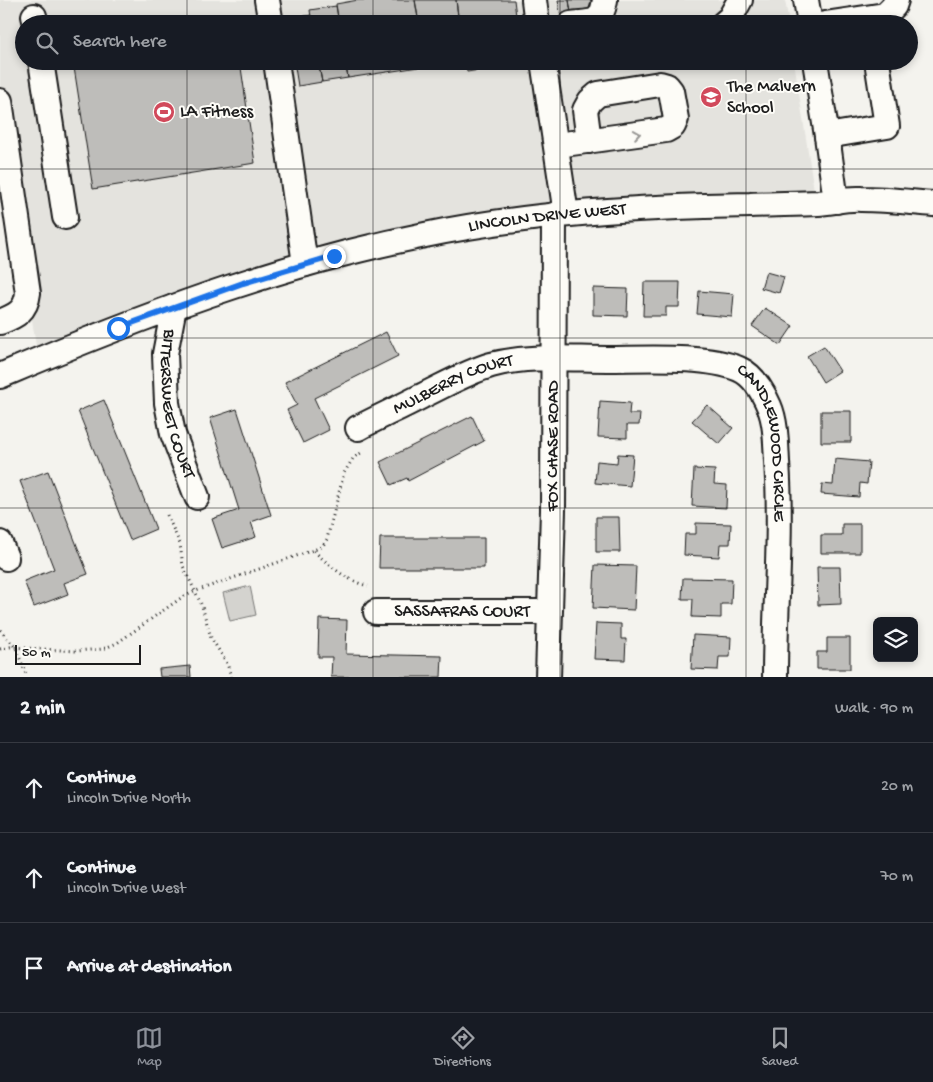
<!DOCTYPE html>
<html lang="en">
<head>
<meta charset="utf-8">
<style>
	:root { --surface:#171b24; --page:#20242c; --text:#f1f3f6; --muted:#9ea1a6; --line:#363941; --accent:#8c9099 }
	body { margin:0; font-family:"Gochi Hand",sans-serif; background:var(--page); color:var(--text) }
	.controls { position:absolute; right:15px; bottom:15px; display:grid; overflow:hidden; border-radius:8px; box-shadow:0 2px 8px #0003 }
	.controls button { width:45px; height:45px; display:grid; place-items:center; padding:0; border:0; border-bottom:1px solid var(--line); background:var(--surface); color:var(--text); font:25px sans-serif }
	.scale { position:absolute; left:15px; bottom:12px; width:126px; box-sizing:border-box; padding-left:5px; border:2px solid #1c1c1c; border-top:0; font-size:14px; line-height:18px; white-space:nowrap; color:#1c1c1c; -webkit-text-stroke:4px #fdfcf7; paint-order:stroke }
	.stop { position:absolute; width:15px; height:15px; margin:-11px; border:4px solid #1a73e8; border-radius:50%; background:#fff }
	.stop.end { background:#1a73e8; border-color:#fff; box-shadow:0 1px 5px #0008 }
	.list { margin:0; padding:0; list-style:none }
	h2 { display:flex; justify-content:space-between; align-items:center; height:65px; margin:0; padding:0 20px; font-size:21px }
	h2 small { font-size:16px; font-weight:400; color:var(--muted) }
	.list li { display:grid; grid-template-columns:32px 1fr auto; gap:15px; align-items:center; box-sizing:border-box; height:90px; padding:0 20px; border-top:1px solid var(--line) }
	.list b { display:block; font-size:19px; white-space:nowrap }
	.list p { margin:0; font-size:16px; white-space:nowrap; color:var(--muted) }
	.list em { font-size:16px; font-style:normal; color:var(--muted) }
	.icon { flex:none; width:28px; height:28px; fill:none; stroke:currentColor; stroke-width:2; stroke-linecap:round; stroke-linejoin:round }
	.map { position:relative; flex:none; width:933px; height:677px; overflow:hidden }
	.search { position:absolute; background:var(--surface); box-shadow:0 2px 8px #0003; left:15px; right:15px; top:15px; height:55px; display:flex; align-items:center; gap:12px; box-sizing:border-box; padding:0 18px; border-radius:28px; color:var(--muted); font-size:19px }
	.sheet { height:335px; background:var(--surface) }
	nav { display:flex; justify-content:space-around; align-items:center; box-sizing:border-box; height:70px; border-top:1px solid var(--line); background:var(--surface); font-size:14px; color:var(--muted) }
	nav a { display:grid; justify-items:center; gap:2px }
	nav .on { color:var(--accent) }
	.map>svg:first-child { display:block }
	.built { fill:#e4e3de }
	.green { fill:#d4d3cf; stroke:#787876 }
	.building { fill:#bebdba; stroke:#1c1c1c }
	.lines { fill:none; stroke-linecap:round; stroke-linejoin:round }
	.minor-casing { stroke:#1c1c1c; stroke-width:28 }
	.path { stroke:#1c1c1c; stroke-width:3; stroke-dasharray:1 4; stroke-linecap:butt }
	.minor { stroke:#fdfcf7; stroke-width:24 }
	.oneway { stroke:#989794 }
	.route { stroke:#1a73e8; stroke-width:6 }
	.grid { fill:none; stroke:#1c1c1c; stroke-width:1; stroke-opacity:0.55 }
	.labels { text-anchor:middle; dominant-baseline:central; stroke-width:4; stroke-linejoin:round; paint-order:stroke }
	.poi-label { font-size:18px; fill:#1c1c1c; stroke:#fdfcf7; text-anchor:start }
	.street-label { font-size:18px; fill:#1c1c1c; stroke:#fdfcf7 }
</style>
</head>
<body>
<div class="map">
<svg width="933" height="677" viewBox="0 0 933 677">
	<rect width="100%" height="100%" fill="#f4f3ee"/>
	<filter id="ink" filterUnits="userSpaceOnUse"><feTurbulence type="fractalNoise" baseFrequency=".02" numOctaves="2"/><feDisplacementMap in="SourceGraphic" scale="10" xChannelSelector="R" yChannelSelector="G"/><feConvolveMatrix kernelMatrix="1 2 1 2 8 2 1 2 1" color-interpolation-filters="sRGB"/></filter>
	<g filter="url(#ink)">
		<path class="built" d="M0 0H785L789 24H24V61H794L816 203 424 235 38 360 0 101Z"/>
		<path class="green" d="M250 586 256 615 230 621 223 593Z"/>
		<path class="building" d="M358 0H415L419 24H339L336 4Z
			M415 0H456L459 24H419Z
			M456 0H514L517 24H459Z
			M558 0H569L571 13 560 14Z
			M569 0H591L593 9 571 13Z
			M336 6 339 24H312L310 10Z
			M311 15 312 24H288L287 19Z
			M233 21 234 24H215Z
			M73 61H240L255 163 93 189Z
			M294 61H318L322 82 298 86Z
			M318 61H345L348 78 322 82Z
			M345 61H424L425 66 348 78Z
			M424 61H455L425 66Z
			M465 61H523V63L467 72Z
			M766 272 784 277 779 293 761 288Z
			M644 282H680L679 307H666V316H643Z
			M593 288 628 289 627 316 593 315Z
			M699 291 734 294 732 317 697 314Z
			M765 308 793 326 780 345 752 326Z
			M386 332 398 356 314 398 329 430 303 443 287 410 297 405 285 382Z
			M824 346 840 371 823 382 807 356Z
			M104 400 156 529 130 540 78 411Z
			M600 401 630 403 629 414H640L639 425H627V438L598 437Z
			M707 405 733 428 719 444 692 421Z
			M237 409 271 515 251 522 256 537 222 548 212 519 239 510 210 418Z
			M821 411H851V442H821Z
			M472 416 484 441 408 481 407 478 391 485 380 462Z
			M618 454 633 455 630 486 595 483 597 461 617 463Z
			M835 459 869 462 867 484 860 483 859 497 821 494 822 484 833 485Z
			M694 469 715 470 714 484 727 485 726 508 692 506Z
			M48 471 88 574 64 583 68 594 34 607 24 581 54 569 20 481Z
			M596 517H619L620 552H596Z
			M696 523 731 524 730 544H720L719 557 684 555 685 534H696Z
			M842 524H860V553H821V535H842Z
			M380 538H484V568H379Z
			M595 565 636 566 634 610 593 608Z
			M817 567H840L841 604 818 605Z
			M683 578 732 579 731 604H721V618L692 617 693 599H682Z
			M319 619 347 620 346 654 442 656 441 677H331L332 657H318Z
			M596 623 621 624V639H626L625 660 594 659Z
			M693 635 731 637 730 657H719L718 670 691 669Z
			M827 638H850V669H817V652H827Z
			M190 666 191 677H160L159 669Z"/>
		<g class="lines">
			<g class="minor-casing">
				<g id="minor">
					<path d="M267 0 271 24"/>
					<path d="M534 0 537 24"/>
					<path d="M806 0 810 24"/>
					<path d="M34 16 36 24"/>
					<path d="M571 24C593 21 601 25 605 0"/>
					<path d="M723 24 730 18 740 0"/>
					<path d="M825 24 885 15 894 6 896 0"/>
					<path d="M41 61 65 217"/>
					<path d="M276 61 305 264"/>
					<path d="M543 61 566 214"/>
					<path d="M815 61 827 136 887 126 877 61"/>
					<path d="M0 101 28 293C26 311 16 316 0 322"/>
					<path d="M827 136 836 201"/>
					<path d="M557 145 666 130 673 126 676 119 671 91 667 86 660 84 598 94 590 101 585 110 589 141"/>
					<path id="s1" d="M174 307 165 354 167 403 173 434 197 497"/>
					<path id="s2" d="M0 376C137 318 278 264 425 235 532 213 641 207 750 205 773 204 795 204 818 203 832 202 847 198 861 199 885 199 909 202 933 204"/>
					<path id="s3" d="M358 428C379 417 401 407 422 396 445 385 467 372 491 365 528 355 569 359 608 359 644 359 706 355 739 369 753 375 763 392 769 406 776 422 776 444 777 462 782 533 775 605 775 677"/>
					<path d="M0 543 6 558"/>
					<path id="s4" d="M376 612H549"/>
					<path id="s5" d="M548 677 553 510 554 215"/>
				</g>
			</g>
			<path class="path" d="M167 515 180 544 183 566 202 606 211 638 227 663 231 677
				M314 551C330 566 347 581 368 586
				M0 630 16 648 27 677
				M0 649 10 647 76 651 103 649 117 643 181 598 196 591 322 547 327 539 344 473 354 457 363 452"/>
			<use href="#minor" class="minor"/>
		</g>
		<defs><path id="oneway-chevron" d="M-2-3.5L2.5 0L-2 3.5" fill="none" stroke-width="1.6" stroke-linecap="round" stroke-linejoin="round" transform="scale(1.25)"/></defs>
		<use class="oneway" href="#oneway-chevron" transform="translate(637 134) rotate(-9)"/>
	</g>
	<g class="lines" filter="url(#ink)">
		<path class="route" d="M118 328 243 283 334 256"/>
	</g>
	<path class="grid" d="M187 0V24M373 0V24M560 0V24M746 0V24M187 61V677M373 61V677M560 61V677M746 61V677M0 169H933M0 338H933M0 508H933"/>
	<defs>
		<g id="school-disc" transform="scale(1.125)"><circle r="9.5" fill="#d1495b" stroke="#fdfcf7"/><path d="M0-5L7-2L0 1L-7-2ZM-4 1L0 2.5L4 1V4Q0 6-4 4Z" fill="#fff"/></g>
		<g id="stadium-disc" transform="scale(1.125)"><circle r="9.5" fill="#d1495b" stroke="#fdfcf7"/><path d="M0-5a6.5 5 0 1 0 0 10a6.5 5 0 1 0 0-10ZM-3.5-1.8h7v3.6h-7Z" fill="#fff"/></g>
	</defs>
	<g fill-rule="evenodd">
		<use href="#school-disc" x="711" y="97"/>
		<use href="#stadium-disc" x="164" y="112"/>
	</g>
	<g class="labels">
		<g class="poi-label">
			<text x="727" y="87">The Malvern<tspan x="727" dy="21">School</tspan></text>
			<text x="180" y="112">LA Fitness</text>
		</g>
		<g class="street-label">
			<text stroke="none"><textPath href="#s2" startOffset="572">LINCOLN DRIVE WEST</textPath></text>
			<text stroke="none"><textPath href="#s3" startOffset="105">MULBERRY COURT</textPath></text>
			<text stroke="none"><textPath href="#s1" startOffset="99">BITTERSWEET COURT</textPath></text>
			<text stroke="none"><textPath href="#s5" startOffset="231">FOX CHASE ROAD</textPath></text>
			<text stroke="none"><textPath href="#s3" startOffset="479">CANDLEWOOD CIRCLE</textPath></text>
			<text stroke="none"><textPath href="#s4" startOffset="86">SASSAFRAS COURT</textPath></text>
		</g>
	</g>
</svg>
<div class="controls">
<button><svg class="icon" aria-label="layers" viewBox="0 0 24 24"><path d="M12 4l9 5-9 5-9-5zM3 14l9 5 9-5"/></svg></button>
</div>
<div class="scale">50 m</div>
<div class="stop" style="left:118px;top:328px"></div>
<div class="stop end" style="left:334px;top:256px"></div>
<div class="search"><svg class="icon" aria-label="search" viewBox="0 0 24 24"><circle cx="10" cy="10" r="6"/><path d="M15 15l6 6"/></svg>Search here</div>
</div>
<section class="sheet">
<h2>2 min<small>Walk · 90 m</small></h2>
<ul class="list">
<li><svg class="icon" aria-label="ahead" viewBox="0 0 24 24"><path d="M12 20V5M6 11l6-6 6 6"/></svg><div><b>Continue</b><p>Lincoln Drive North</p></div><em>20 m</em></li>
<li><svg class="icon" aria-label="ahead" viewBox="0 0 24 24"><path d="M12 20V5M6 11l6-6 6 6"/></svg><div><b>Continue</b><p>Lincoln Drive West</p></div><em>70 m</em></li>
<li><svg class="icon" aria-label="arrive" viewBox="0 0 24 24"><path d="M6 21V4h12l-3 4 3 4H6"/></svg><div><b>Arrive at destination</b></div></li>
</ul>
</section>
<nav>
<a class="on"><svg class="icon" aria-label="map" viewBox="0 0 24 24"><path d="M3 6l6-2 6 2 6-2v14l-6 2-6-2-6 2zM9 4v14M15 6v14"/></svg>Map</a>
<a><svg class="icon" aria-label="directions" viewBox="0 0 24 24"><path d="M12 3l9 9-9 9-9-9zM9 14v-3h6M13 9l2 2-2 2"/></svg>Directions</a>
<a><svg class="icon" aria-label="saved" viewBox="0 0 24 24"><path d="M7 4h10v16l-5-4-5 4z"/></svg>Saved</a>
</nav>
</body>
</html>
